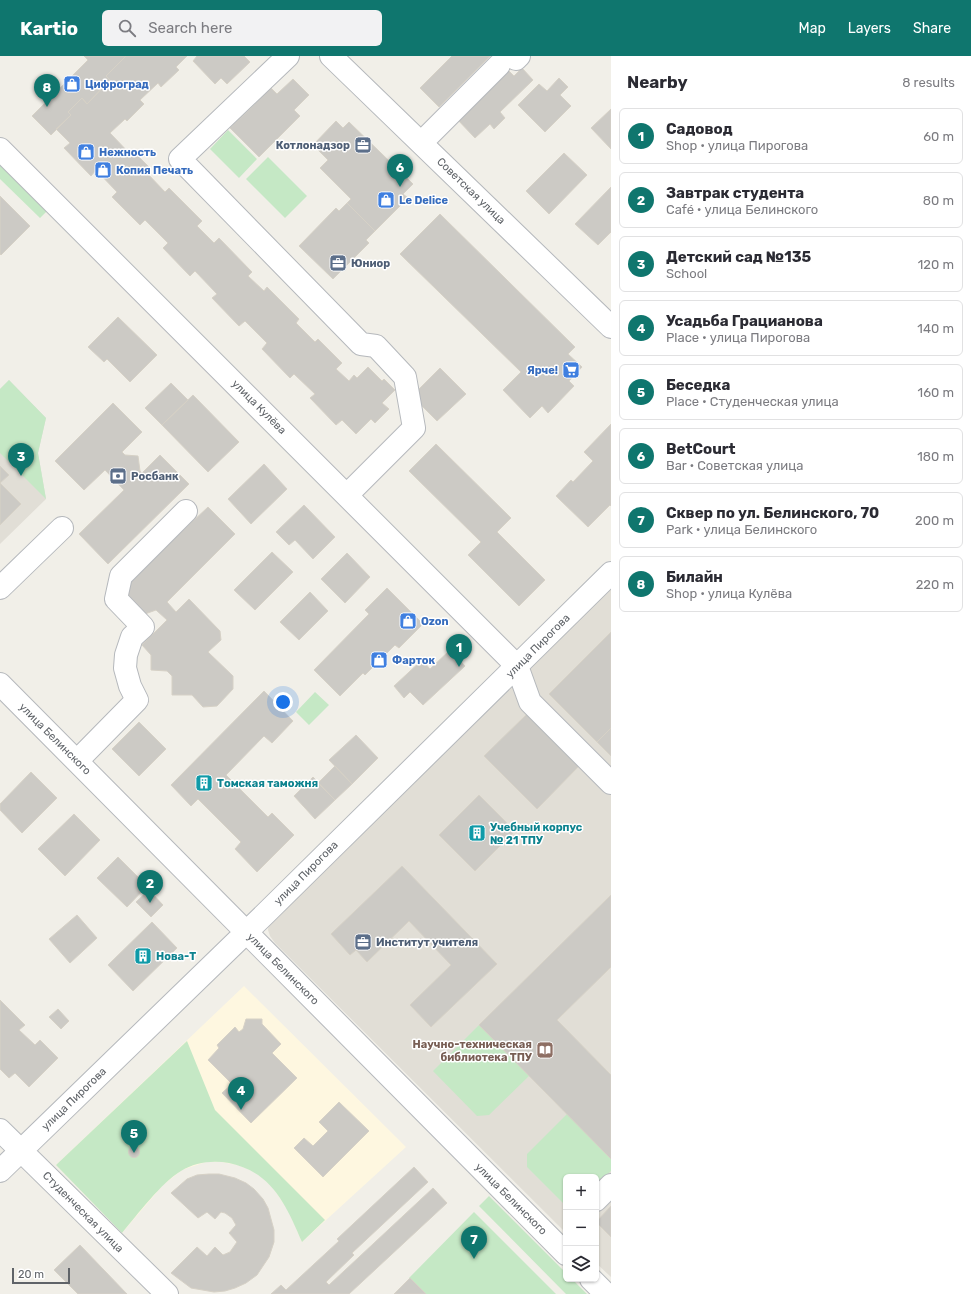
<!DOCTYPE html>
<html lang="en">
<head>
<meta charset="utf-8">
<style>
	:root { --surface:#fff; --page:#f2f2f3; --text:#2b2b33; --muted:#7c7c81; --line:#e1e1e2; --accent:#0f766e }
	body { margin:0; font-family:Rubik,sans-serif; background:var(--page); color:var(--text) }
	.controls { position:absolute; right:12px; bottom:12px; display:grid; overflow:hidden; border-radius:6px; box-shadow:0 1px 3px #0004 }
	.controls button { width:36px; height:36px; display:grid; place-items:center; padding:0; border:0; border-bottom:1px solid var(--line); background:var(--surface); color:var(--text); font:20px sans-serif }
	.scale { position:absolute; left:12px; bottom:10px; width:58px; box-sizing:border-box; padding-left:4px; border:2px solid #5f6368; border-top:0; font-size:11px; line-height:14px; white-space:nowrap; color:#5f6368; -webkit-text-stroke:3px #fff; paint-order:stroke }
	.you { position:absolute; left:283px; top:646px; width:14px; height:14px; margin:-10px; border:3px solid #fff; border-radius:50%; background:#1a73e8; box-shadow:0 0 0 6px #1a73e833 }
	.badge { display:grid; place-items:center; width:26px; height:26px; border-radius:50%; background:var(--accent); color:#fff; font-size:13px; font-weight:700 }
	.pin { position:absolute; translate:-50% -33px; filter:drop-shadow(0 1px 2px #0008) }
	.pin::after { content:''; position:absolute; top:21px; width:14px; height:12px; background:inherit; clip-path:polygon(0 0,100% 0,50% 100%) }
	.list { margin:0; padding:0; list-style:none }
	h2 { display:flex; justify-content:space-between; align-items:center; height:52px; margin:0; padding:0 16px; font-size:17px }
	h2 small { font-size:13px; font-weight:400; color:var(--muted) }
	.list li { display:grid; grid-template-columns:26px 1fr auto; gap:12px; align-items:center; box-sizing:border-box; height:56px; margin:0 8px 8px; padding:0 8px; border:1px solid var(--line); border-radius:6px }
	.list b { display:block; font-size:15px; white-space:nowrap }
	.list p { margin:0; font-size:13px; white-space:nowrap; color:var(--muted) }
	.list em { font-size:13px; font-style:normal; color:var(--muted) }
	.icon { flex:none; width:22px; height:22px; fill:none; stroke:currentColor; stroke-width:2; stroke-linecap:round; stroke-linejoin:round }
	.map { position:relative; flex:none; width:611px; height:1238px; overflow:hidden }
	header { display:flex; align-items:center; gap:24px; box-sizing:border-box; height:56px; padding:0 20px; background:var(--accent); color:#fff }
	header strong { font-size:19px }
	nav { display:flex; gap:22px; margin-inline-start:auto; font-size:14px }
	.search { width:280px; height:36px; background:var(--page); display:flex; align-items:center; gap:10px; box-sizing:border-box; padding:0 14px; border-radius:6px; color:var(--muted); font-size:15px }
	main { display:flex }
	aside { flex:1; background:var(--surface) }
	.map>svg:first-child { display:block }
	.commercial { fill:#fef7e0 }
	.education { fill:#e1ded6 }
	.green { fill:#c5e8c5 }
	.building { fill:#cccac5; stroke:#d6d1c6 }
	.lines { fill:none; stroke-linecap:round; stroke-linejoin:round }
	.minor-casing { stroke:#b5b8bc; stroke-width:24 }
	.minor { stroke:#fff; stroke-width:22 }
	.labels { text-anchor:middle; dominant-baseline:central; stroke-width:3; stroke-linejoin:round; paint-order:stroke }
	.shop-label { font-size:11px; font-weight:bold; fill:#366cbe; stroke:#fff; text-anchor:start }
	.service-label { font-size:11px; font-weight:bold; fill:#4e5e75; stroke:#fff; text-anchor:start }
	.street-label { font-size:11px; fill:#5f6368; stroke:#fff }
	.culture-label { font-size:11px; font-weight:bold; fill:#0d838f; stroke:#fff; text-anchor:start }
	.education-label { font-size:11px; font-weight:bold; fill:#785e54; stroke:#fff; text-anchor:end }
</style>
</head>
<body>
<header>
<strong>Kartio</strong>
<div class="search"><svg class="icon" aria-label="search" viewBox="0 0 24 24"><circle cx="10" cy="10" r="6"/><path d="M15 15l6 6"/></svg>Search here</div>
<nav><a>Map</a><a>Layers</a><a>Share</a></nav>
</header>
<main>
<div class="map">
<svg width="611" height="1238" viewBox="0 0 611 1238">
	<rect width="100%" height="100%" fill="#f1efe8"/>
	<path class="commercial" d="M244 930 406 1091 302 1186 288 1154 273 1132 263 1122 251 1114 237 1109 222 1106H206L182 1114 163 1129 122 1177 56 1109Z"/>
	<path class="education" d="M9 324 46 362 38 397 46 443 0 488V333Z
		M611 533V1221L596 1207V1121H566V1177L275 887 270 880 268 874 269 867 276 859Z"/>
	<path class="green" d="M228 74 257 103 239 122 210 93Z
		M268 101 307 140 285 162 246 123Z
		M0 105 49 153 40 162 0 123Z
		M9 324 46 362 38 397 46 443 0 397V333Z
		M315 636 329 649 309 669 296 656Z
		M479 969 529 1020 489 1059 477 1060 433 1015Z
		M187 985 215 1054 325 1164 302 1186C286 1149 272 1116 229 1107 213 1104 195 1106 181 1115 161 1127 138 1158 122 1177L56 1109Z
		M567 1058 611 1103V1115L596 1129V1121H566V1150L527 1111V1098Z
		M489 1140 566 1217V1223H572L587 1238H566L479 1150Z
		M474 1156 556 1238H426L409 1222Z"/>
	<path class="building" d="M84 0H126L106 20 110 24 87 48 82 42 68 56 71 59 51 79 32 60 88 4Z
		M126 0H187L176 11 179 14 161 31 158 27 140 44 144 48 127 65 125 63 110 77 132 100 135 97 150 112 146 116 165 136 169 132 202 165 197 170 214 187 219 182 252 216 248 220 264 235 267 231 299 263 296 267 315 286 318 283 342 307 336 313 349 325 354 319 357 322 368 311 382 325 384 323 395 334 382 347 389 353 375 367 371 363 356 378 342 364 336 369 310 342 315 338 294 318 290 322 262 293 267 287 245 265 239 270 212 242 217 238 195 215 190 220 163 192 168 187 145 164 140 169 112 141 117 136 96 114 91 120 64 92 70 87 56 73 71 59 68 56 82 42 87 48 110 24 106 20Z
		M197 0H244L250 6 227 28 221 22 215 28 193 5Z
		M452 0H490L439 51 420 32Z
		M522 12 533 24 500 56 505 62 494 73 490 68 475 82 456 62 507 13 514 20Z
		M559 22 568 31 560 39 571 50 545 76 518 49 539 28 547 35Z
		M293 23 309 39 294 54 300 60 259 101 230 72 271 32 277 38Z
		M611 53V93L591 72Z
		M336 65 343 72 349 66 413 128 403 138 408 142 375 175 347 147 351 143 320 112 328 104 313 89Z
		M564 97 587 119 549 158 526 135Z
		M611 131V176L598 189 575 168Z
		M0 140 30 170 1 199 0 198Z
		M347 147 375 175 366 184 369 187 333 223 299 190 336 152 339 155Z
		M440 158 575 291 568 298 582 311 569 325 574 330 548 357 542 350 530 362 503 334 521 316 400 198Z
		M118 261 157 299 130 326 107 303 104 306 88 291Z
		M440 312 466 338 437 365 412 340Z
		M171 327 188 344 162 369 145 352Z
		M193 339 239 386 208 416 162 369Z
		M113 347 142 376 122 396 125 399 138 400 140 415 142 417 160 399 189 428 108 508 79 478 124 434 105 414 84 434 55 405Z
		M611 368V450L610 449 588 471 556 440 571 424 573 426 593 405 584 396Z
		M436 388 511 462 497 476 545 524 519 550 468 499 481 486 409 415Z
		M264 408 287 433 251 468 228 443Z
		M0 410 9 419 0 427 21 448 0 469Z
		M304 449 335 481 313 503 295 484 289 489 276 476Z
		M208 451 235 478 167 546 176 556 189 543 220 575 221 584 208 596 233 620V633L217 650 203 651 192 639H172V620L167 615 151 614V599L142 589 167 564 156 554 145 558 126 538 128 526Z
		M272 496 293 516 255 554 234 534Z
		M347 497 370 521 345 547 321 523Z
		M387 532 423 568 399 592 395 589 365 619 363 617 340 640 314 614 369 558 365 554Z
		M310 536 328 555 299 584 280 566Z
		M611 576V672L597 686 549 638Z
		M450 594 465 610 423 649 410 636 404 642 394 630 422 604 430 613Z
		M264 635 293 665 272 687 264 680 226 719 268 761 272 757 294 779 257 816 235 793 241 786 198 743 191 750 171 729Z
		M527 658 579 710 537 753 484 700Z
		M139 666 166 693 139 720 112 693Z
		M611 672V700L597 686Z
		M356 679 378 702 352 728 329 704Z
		M335 710 352 728 335 744 318 727Z
		M31 716 57 742 22 777 0 754V748Z
		M313 721 335 744 315 763 294 740Z
		M479 739 515 775 475 815 439 779Z
		M74 758 100 784 65 820 38 793Z
		M118 801 147 830 127 851 97 822Z
		M402 810 497 908 431 971 410 949 451 909 409 865 367 906 356 894 350 899 331 878Z
		M149 834 163 849 151 861 136 846Z
		M611 839V911L557 964 611 1019V1103L479 969Z
		M77 859 97 882 70 907 49 883Z
		M152 866 177 892 133 935 108 909Z
		M0 944 25 969 19 974 35 989 40 984 58 1002 29 1031 15 1017 9 1022 0 1013Z
		M58 953 69 965 61 973 49 961Z
		M246 963H262V968L281 988 272 997 297 1022 251 1067 222 1037 232 1028 208 1004 219 992 217 989 235 971 239 976 243 973Z
		M339 1046 369 1075 323 1121 294 1092 304 1082 313 1090 328 1075 319 1066Z
		M128.5 1096a5.5 5.5 0 1 1 11 0a5.5 5.5 0 1 1-11 0Z
		M414 1111 428 1126 352 1197 354 1199 326 1226 329 1229 433 1132 447 1147 349 1238H271L281 1229 286 1234 339 1185 337 1183Z
		M209 1118H219L235 1122 246 1127 254 1133 263 1143 268 1152 274 1174V1186L269 1201 257 1219 246 1227 235 1232 225 1235 214 1236 191 1232 171 1217 197 1191 207 1200 215 1191 223 1199 230 1196 237 1186 229 1177 236 1169 232 1162 225 1157 221 1156 215 1163 207 1156 198 1162 171 1137 187 1123 197 1119Z
		M611 1150V1181L596 1166Z
		M80 1189 127 1238H78L54 1214Z
		M410 1222 426 1238H394Z"/>
	<g class="lines">
		<g class="minor-casing">
			<path id="minor" d="M288 0 180 103 361 288 376 290 405 321 414 372 347 439
				M331 0 611 271
				M516 3 519 0
				M421 87 499 9
				M0 93 517 610 530 646 611 727
				M0 532 62 472
				M0 628 566 1198
				M77 705 137 644 130 630 125 612 126 599 132 581 143 571 116 543 121 520 186 455
				M0 1074 167 1238
				M0 1115 266 857 611 517
				M596 1144 611 1129
				M591 1223 606 1238"/>
		</g>
		<use href="#minor" class="minor"/>
	</g>
	<defs>
		<g id="shop-square" transform="scale(0.9)"><rect x="-9" y="-9" width="18" height="18" rx="4" fill="#3f7fe0" stroke="#fff"/><path d="M-5-2.5h2.3a2.7 3.5 0 0 1 5.4 0H5L5.5 6h-11ZM-1.5-2.5h3a1.5 2.3 0 0 0-3 0Z" fill="#fff"/></g>
		<g id="office-square" transform="scale(0.9)"><rect x="-9" y="-9" width="18" height="18" rx="4" fill="#5c6f8a" stroke="#fff"/><path d="M-6-3h4V-5.5h4V-3h4V5H-6ZM-1-4.5V-3h2v-1.5ZM-6 0V1H6V0Z" fill="#fff"/></g>
		<g id="supermarket-square" transform="scale(0.9)"><rect x="-9" y="-9" width="18" height="18" rx="4" fill="#3f7fe0" stroke="#fff"/><path d="M-6-5.5h2.5l.6 2H6L4.5 2H-2.5L-4.4-4H-6ZM-1.5 3.2a1.3 1.3 0 1 0 .1 0ZM3 3.2a1.3 1.3 0 1 0 .1 0Z" fill="#fff"/></g>
		<g id="bank-square" transform="scale(0.9)"><rect x="-9" y="-9" width="18" height="18" rx="4" fill="#5c6f8a" stroke="#fff"/><path d="M-6-4H6V4H-6ZM0-2.3a2.3 2.3 0 1 0 0 4.6a2.3 2.3 0 1 0 0-4.6Z" fill="#fff"/></g>
		<g id="building-square" transform="scale(0.9)"><rect x="-9" y="-9" width="18" height="18" rx="4" fill="#0f9aa8" stroke="#fff"/><path d="M-4-6H4V6H1V3H-1V6H-4ZM-2.5-4.3h1.7v1.8h-1.7ZM.8-4.3h1.7v1.8H.8ZM-2.5-1h1.7V.8h-1.7ZM.8-1h1.7V.8H.8Z" fill="#fff"/></g>
		<g id="library-square" transform="scale(0.9)"><rect x="-9" y="-9" width="18" height="18" rx="4" fill="#8d6e63" stroke="#fff"/><path d="M-6-4Q-3-5.5-.7-3.5V5Q-3 3-6 4ZM6-4Q3-5.5 .7-3.5V5Q3 3 6 4Z" fill="#fff"/></g>
	</defs>
	<g fill-rule="evenodd">
		<use href="#shop-square" x="72" y="28"/>
		<use href="#office-square" x="363" y="89"/>
		<use href="#shop-square" x="86" y="96"/>
		<use href="#shop-square" x="103" y="114"/>
		<use href="#shop-square" x="386" y="144"/>
		<use href="#office-square" x="338" y="207"/>
		<use href="#supermarket-square" x="571" y="314"/>
		<use href="#bank-square" x="118" y="420"/>
		<use href="#shop-square" x="408" y="565"/>
		<use href="#shop-square" x="379" y="604"/>
		<use href="#building-square" x="204" y="727"/>
		<use href="#building-square" x="477" y="777"/>
		<use href="#office-square" x="363" y="886"/>
		<use href="#building-square" x="143" y="900"/>
		<use href="#library-square" x="545" y="994"/>
	</g>
	<g class="labels">
		<g class="shop-label">
			<text x="85" y="28">Цифроград</text>
			<text x="99" y="96">Нежность</text>
			<text x="116" y="114">Копия Печать</text>
			<text x="399" y="144">Le Delice</text>
			<text x="558" y="314" text-anchor="end">Ярче!</text>
			<text x="421" y="565">Ozon</text>
			<text x="392" y="604">Фарток</text>
		</g>
		<g class="service-label">
			<text x="350" y="89" text-anchor="end">Котлонадзор</text>
			<text x="351" y="207">Юниор</text>
			<text x="131" y="420">Росбанк</text>
			<text x="376" y="886">Институт учителя</text>
		</g>
		<g class="street-label">
			<text transform="translate(471 135) rotate(44)">Советская улица</text>
			<text transform="translate(259 351) rotate(45)">улица Кулёва</text>
			<text transform="translate(538 590) rotate(-45)">улица Пирогова</text>
			<text transform="translate(55 683) rotate(45)">улица Белинского</text>
			<text transform="translate(306 817) rotate(-45)">улица Пирогова</text>
			<text transform="translate(283 913) rotate(45)">улица Белинского</text>
			<text transform="translate(74 1043) rotate(-44)">улица Пирогова</text>
			<text transform="translate(511 1143) rotate(45)">улица Белинского</text>
			<text transform="translate(83 1156) rotate(45)">Студенческая улица</text>
		</g>
		<g class="culture-label">
			<text x="217" y="727">Томская таможня</text>
			<text x="490" y="771">Учебный корпус<tspan x="490" dy="13">№ 21 ТПУ</tspan></text>
			<text x="156" y="900">Нова-Т</text>
		</g>
		<g class="education-label">
			<text x="532" y="988">Научно-техническая<tspan x="532" dy="13">библиотека ТПУ</tspan></text>
		</g>
	</g>
</svg>
<div class="controls">
<button>+</button>
<button>−</button>
<button><svg class="icon" aria-label="layers" viewBox="0 0 24 24"><path d="M12 4l9 5-9 5-9-5zM3 14l9 5 9-5"/></svg></button>
</div>
<div class="scale">20 m</div>
<div class="you"></div>
<div class="pin badge" style="left:459px;top:611px">1</div>
<div class="pin badge" style="left:150px;top:847px">2</div>
<div class="pin badge" style="left:21px;top:420px">3</div>
<div class="pin badge" style="left:241px;top:1054px">4</div>
<div class="pin badge" style="left:134px;top:1097px">5</div>
<div class="pin badge" style="left:400px;top:131px">6</div>
<div class="pin badge" style="left:474px;top:1203px">7</div>
<div class="pin badge" style="left:47px;top:51px">8</div>
</div>
<aside>
<h2>Nearby<small>8 results</small></h2>
<ul class="list">
<li><span class="badge">1</span><div><b>Садовод</b><p>Shop · улица Пирогова</p></div><em>60 m</em></li>
<li><span class="badge">2</span><div><b>Завтрак студента</b><p>Café · улица Белинского</p></div><em>80 m</em></li>
<li><span class="badge">3</span><div><b>Детский сад №135</b><p>School</p></div><em>120 m</em></li>
<li><span class="badge">4</span><div><b>Усадьба Грацианова</b><p>Place · улица Пирогова</p></div><em>140 m</em></li>
<li><span class="badge">5</span><div><b>Беседка</b><p>Place · Студенческая улица</p></div><em>160 m</em></li>
<li><span class="badge">6</span><div><b>BetCourt</b><p>Bar · Советская улица</p></div><em>180 m</em></li>
<li><span class="badge">7</span><div><b>Сквер по ул. Белинского, 70</b><p>Park · улица Белинского</p></div><em>200 m</em></li>
<li><span class="badge">8</span><div><b>Билайн</b><p>Shop · улица Кулёва</p></div><em>220 m</em></li>
</ul>
</aside>
</main>
</body>
</html>
